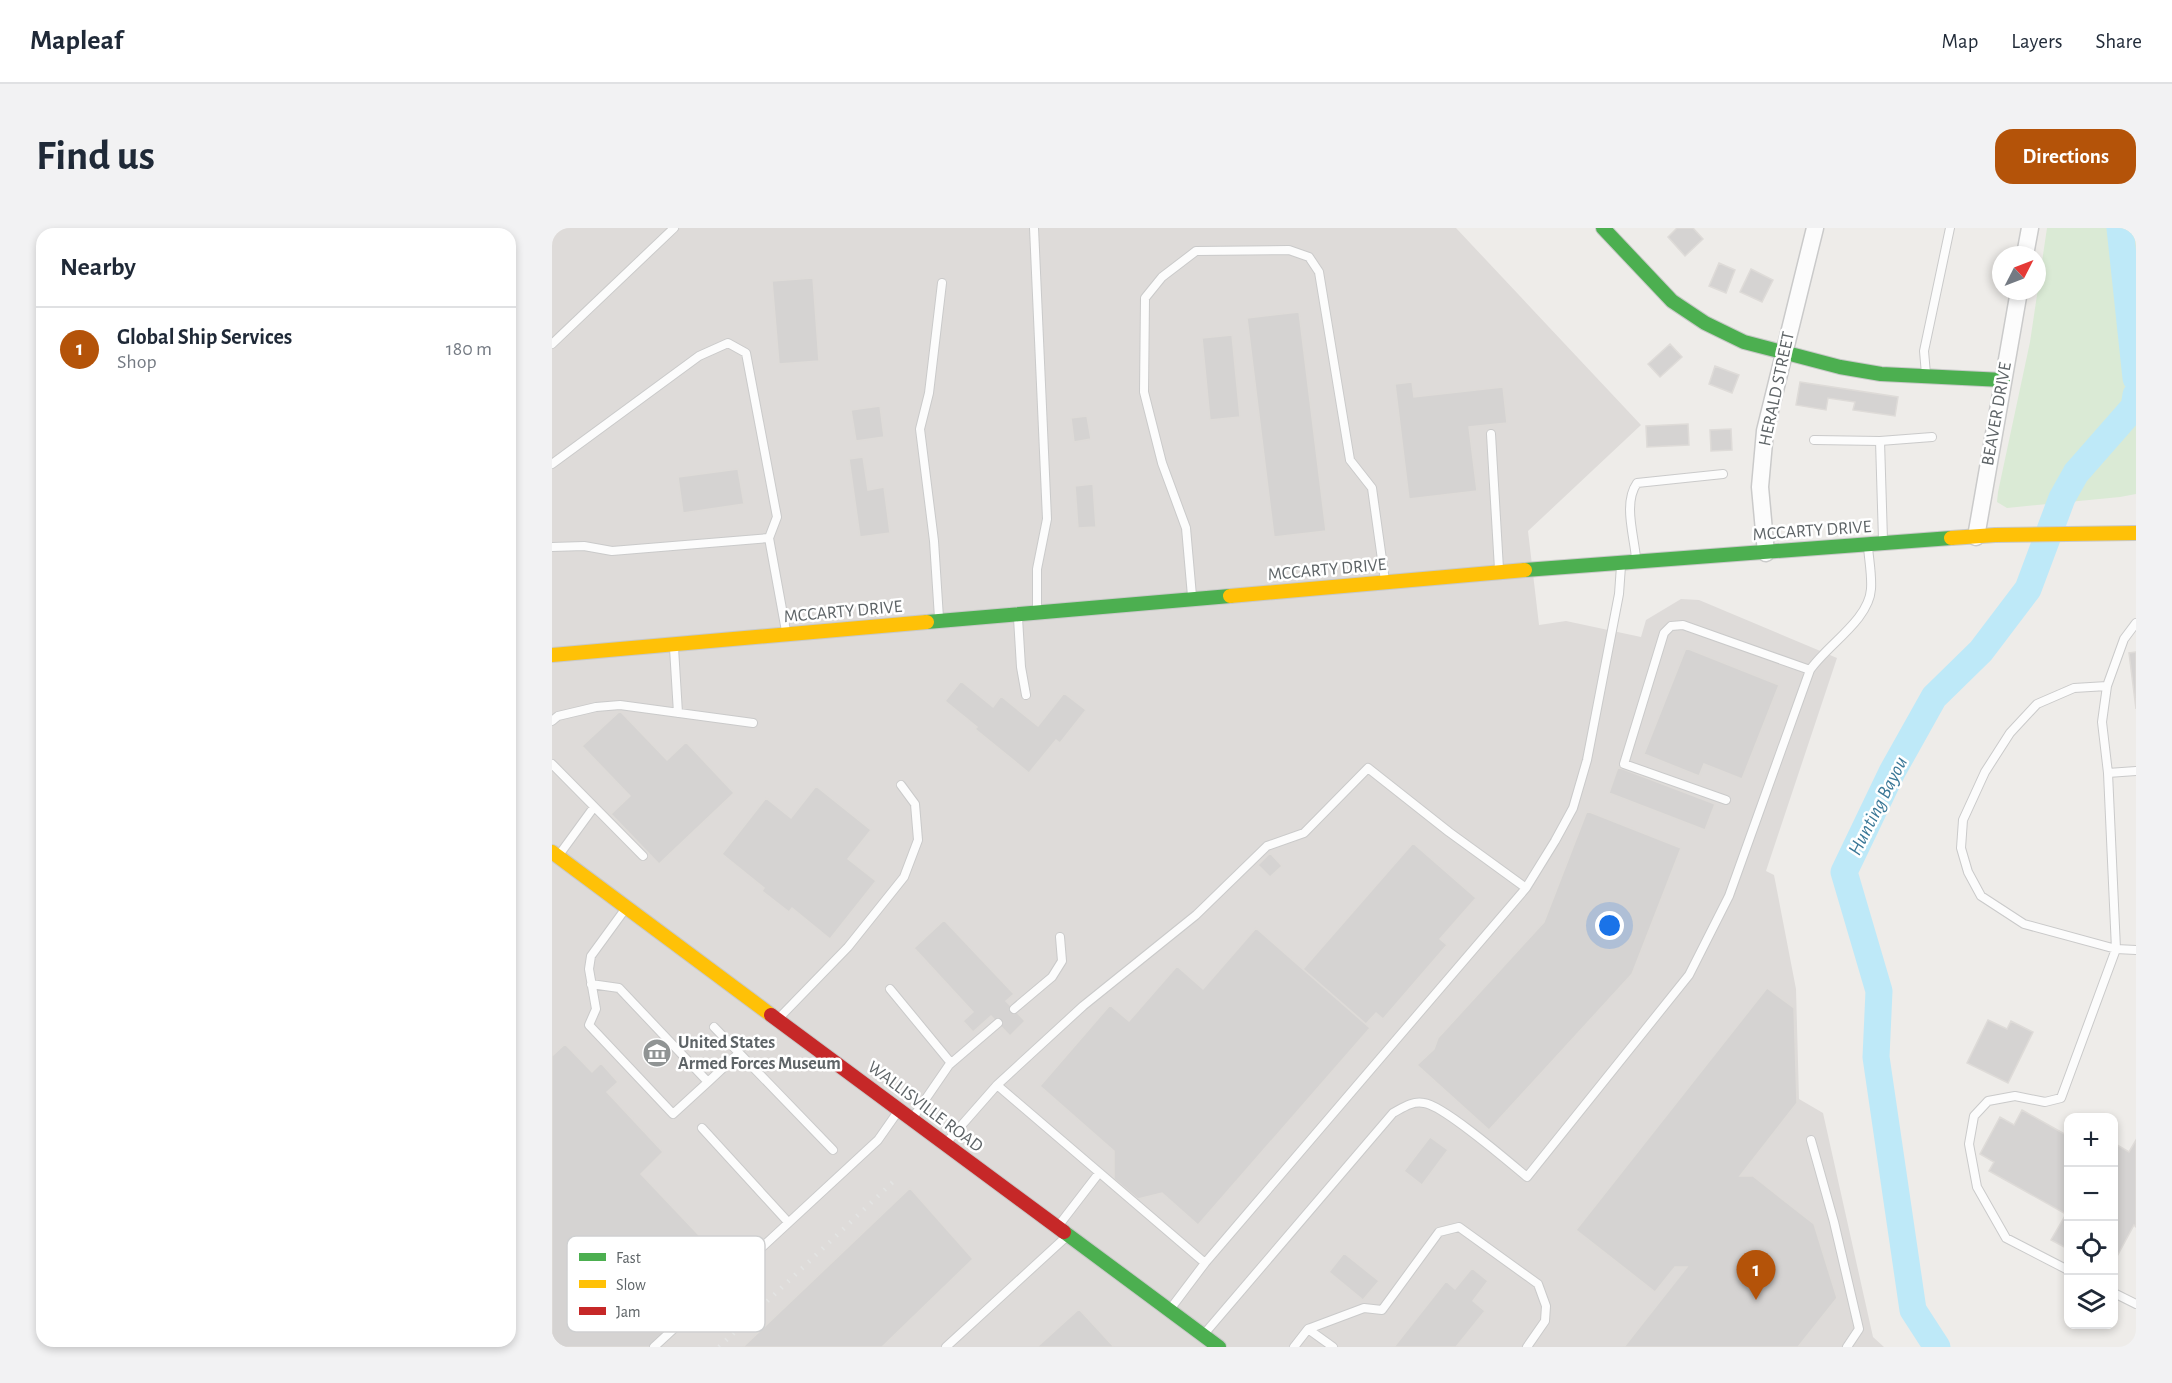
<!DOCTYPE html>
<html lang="en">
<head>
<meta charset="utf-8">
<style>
	:root { --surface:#fff; --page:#f2f2f3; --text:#1f2937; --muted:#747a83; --line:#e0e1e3; --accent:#b45309 }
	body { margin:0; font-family:"Alegreya Sans",sans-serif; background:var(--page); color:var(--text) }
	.controls { position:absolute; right:18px; bottom:18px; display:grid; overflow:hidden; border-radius:12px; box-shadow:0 3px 9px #0003 }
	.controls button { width:54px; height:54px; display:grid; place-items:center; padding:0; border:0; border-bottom:2px solid var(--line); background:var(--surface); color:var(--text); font:30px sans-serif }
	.compass { position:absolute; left:1440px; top:18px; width:54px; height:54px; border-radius:50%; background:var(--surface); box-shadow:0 3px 9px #0003; rotate:48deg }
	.you { position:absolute; left:1058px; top:698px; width:21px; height:21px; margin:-15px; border:4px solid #fff; border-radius:50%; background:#1a73e8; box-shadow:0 0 0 9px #1a73e833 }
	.badge { display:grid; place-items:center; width:39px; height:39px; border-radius:50%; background:var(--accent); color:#fff; font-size:20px; font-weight:700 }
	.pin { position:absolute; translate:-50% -50px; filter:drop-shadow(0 2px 3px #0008) }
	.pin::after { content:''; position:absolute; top:32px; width:21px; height:18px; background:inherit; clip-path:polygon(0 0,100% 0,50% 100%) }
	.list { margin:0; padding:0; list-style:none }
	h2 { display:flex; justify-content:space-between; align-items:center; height:78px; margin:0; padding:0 24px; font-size:26px }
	h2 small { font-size:20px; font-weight:400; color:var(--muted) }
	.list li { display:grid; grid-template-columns:39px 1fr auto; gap:18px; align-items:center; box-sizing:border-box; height:84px; padding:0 24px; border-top:2px solid var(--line) }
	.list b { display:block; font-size:22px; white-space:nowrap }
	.list p { margin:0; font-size:20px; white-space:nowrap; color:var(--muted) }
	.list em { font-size:20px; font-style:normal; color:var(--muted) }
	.icon { flex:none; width:33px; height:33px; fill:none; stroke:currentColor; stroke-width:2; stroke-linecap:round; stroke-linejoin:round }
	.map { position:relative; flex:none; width:1584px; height:1119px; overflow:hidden; border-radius:18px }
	header { display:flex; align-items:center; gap:36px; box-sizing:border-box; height:84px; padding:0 30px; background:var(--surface); border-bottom:2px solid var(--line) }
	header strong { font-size:28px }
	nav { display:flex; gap:33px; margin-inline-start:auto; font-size:21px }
	.intro { display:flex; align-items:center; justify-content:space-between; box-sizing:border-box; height:144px; padding:0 36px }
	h1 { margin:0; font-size:42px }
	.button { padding:15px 27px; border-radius:18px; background:var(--accent); color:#fff; font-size:21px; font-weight:700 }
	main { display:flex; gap:36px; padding:0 36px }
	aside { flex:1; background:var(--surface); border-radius:18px; box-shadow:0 3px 9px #0003 }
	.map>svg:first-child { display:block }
	.industrial { fill:#dedbd9 }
	.green { fill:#daead5 }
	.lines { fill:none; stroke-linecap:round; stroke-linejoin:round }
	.river { stroke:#bee9f8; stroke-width:27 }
	.building { fill:#d5d3d2; stroke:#dedbd8; stroke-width:1.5 }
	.lane-casing { stroke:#cacaca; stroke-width:10 }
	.street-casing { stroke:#cacaca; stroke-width:19 }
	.fast-casing { stroke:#c8c9c8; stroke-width:16 }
	.slow-casing { stroke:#c8c9c8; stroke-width:16 }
	.jam-casing { stroke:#c8c9c8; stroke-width:16 }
	.lane { stroke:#fcfcfc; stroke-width:8 }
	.street { stroke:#fcfcfc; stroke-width:16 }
	.fast { stroke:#4caf50; stroke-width:14 }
	.slow { stroke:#ffc107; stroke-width:14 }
	.jam { stroke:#c62828; stroke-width:14 }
	.rail { stroke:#e3e4e3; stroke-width:4.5; stroke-dasharray:1.5 8; stroke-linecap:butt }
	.labels { text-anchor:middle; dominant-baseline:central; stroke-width:5; stroke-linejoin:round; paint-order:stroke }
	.street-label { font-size:18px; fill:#5e6467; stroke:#fff }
	.poi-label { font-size:18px; font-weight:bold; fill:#5e6467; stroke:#fff; text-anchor:start }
	.water-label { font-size:20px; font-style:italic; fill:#3b7897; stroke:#fff }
	.key { fill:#fff; stroke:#cfd0d1; stroke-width:1.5 }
	.key-label { font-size:16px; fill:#5e6467 }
</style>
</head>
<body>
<header>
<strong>Mapleaf</strong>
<nav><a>Map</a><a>Layers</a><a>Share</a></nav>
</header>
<div class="intro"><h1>Find us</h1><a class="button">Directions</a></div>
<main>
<aside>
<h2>Nearby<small></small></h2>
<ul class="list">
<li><span class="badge">1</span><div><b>Global Ship Services</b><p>Shop</p></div><em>180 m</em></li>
</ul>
</aside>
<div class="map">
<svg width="1584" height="1119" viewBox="0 0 1584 1119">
	<rect width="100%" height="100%" fill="#eeece9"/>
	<path class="industrial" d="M0 0H904L1089 197 976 303 987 397 1014 393 1089 409 1094 392 1129 371 1147 372 1285 430 1214 643 1222 647 1244 761 1247 871 1271 885 1321 1109 1332 1119H0Z"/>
	<path class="green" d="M1495 0H1584V266L1568 269 1455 280 1445 274 1446 264 1478 114Z"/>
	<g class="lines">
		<path class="river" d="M1568 0 1584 150
			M1385 1119 1361 1082 1324 829 1327 763 1292 644 1340 544 1382 469 1429 423 1476 361 1510 270 1524 245 1582 179 1584 167"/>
	</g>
	<path class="building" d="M1125 0H1141L1151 11 1133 28 1116 9Z
		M1167 35 1183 42 1174 65 1157 58Z
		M1199 41 1221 52 1210 74 1188 64Z
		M261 50 267 133 227 136 220 53Z
		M747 84 774 303 722 309 695 90Z
		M680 107 688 189 658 192 650 110Z
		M1118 116 1130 129 1108 149 1096 136Z
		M1163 138 1187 147 1180 165 1157 156Z
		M860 154 862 169 951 159 955 195 917 199 925 263 857 271 843 156Z
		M1248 154 1346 169 1343 188 1301 182 1303 174 1276 170 1274 182 1244 177Z
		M328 178 332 209 304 213 299 182Z
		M535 188 539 211 522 214 519 190Z
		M1136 196 1137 217 1095 219 1094 198Z
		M1179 201 1180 222 1159 223 1158 202Z
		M311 229 316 262 332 259 338 305 308 309 297 231Z
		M186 241 192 276 131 285 126 249Z
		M541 256 544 299 526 300 523 258Z
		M1134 420 1227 457 1190 551 1152 536 1147 548 1092 526Z
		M1584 424V481L1577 425Z
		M409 453 441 479 449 468 486 498 512 465 534 482 508 515 504 512 477 545 423 501 425 499 393 473Z
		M68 483 115 532 134 514 182 565 107 636 59 586 78 568 30 518Z
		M1066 539 1163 576 1153 602 1057 565Z
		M264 558 319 602 296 631 324 653 278 711 240 680 237 684 210 663 212 660 170 626 214 570 239 590Z
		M1035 583 1129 620 1080 746 937 902 865 837 882 821 886 810 992 694Z
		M861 615 924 670 888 711 895 717 831 791 824 785 814 796 751 741Z
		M718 625 730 638 718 649 706 637Z
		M392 692 462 766 454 773 473 793 458 808 439 788 421 804 411 793 421 784 362 720Z
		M704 700 818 800 646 997 610 965 586 971 562 951V923L488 858 558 777 577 793 625 738 651 761Z
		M1215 760 1242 780 1245 875 1188 948H1201L1262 996 1285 1070 1246 1119H1072L1135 1039H1123L1103 1064 1024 1002Z
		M1436 792 1455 801 1459 793 1481 804 1456 855 1415 835Z
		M13 816 40 844 49 835 66 854 55 864 111 924 89 946 180 1042 98 1119H0V828Z
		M1470 882 1516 908V1021L1499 1012 1514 986 1437 943 1442 934 1428 926 1448 889 1462 897Z
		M878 909 896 922 870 957 852 943Z
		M1584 912V999L1582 997 1562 1034V915L1577 924Z
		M358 960 421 1031 330 1119H191Z
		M792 1025 827 1053 811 1072 777 1044Z
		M920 1040 936 1053 921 1073 933 1083 904 1119H842L894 1053 903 1061Z
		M527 1081 562 1119H485Z"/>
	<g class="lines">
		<g class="lane-casing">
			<path id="lane" d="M482 0 495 291 485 341V381
				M0 116 122 0
				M1374 146 1372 123 1398 0
				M939 206 947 341
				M1262 212 1328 213 1331 312
				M1328 213 1380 209
				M0 236 147 128 176 115 194 125 225 289 217 310 234 403
				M0 319 32 318 60 323 217 310
				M1084 330C1082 307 1071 275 1085 255L1171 246
				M640 368 634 300 610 235 592 164 593 70 610 49 644 23 737 22 757 29 767 44 798 232 820 260 833 353
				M387 390 382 313 368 201 377 165 390 55
				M466 390 469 439 474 467
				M122 420 126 485
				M1555 458 1522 460 1485 476 1458 505 1433 544 1411 592 1409 620 1416 644 1429 668 1472 696 1564 721 1584 722
				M0 493 6 488 44 479 68 477 201 495
				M0 536 91 628
				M1556 545 1584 543
				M1174 572 1072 536 1112 405 1119 398 1131 397 1258 442
				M7 627 42 579
				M39 756 67 760 156 854 121 886 37 797 44 781 37 741 39 728 74 680
				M338 761 399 835
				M462 781 500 749 510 733 508 709
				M227 790 296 719 352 649 366 612 363 576 349 557
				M162 799 281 922
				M156 854 187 825
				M445 857 531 778 644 687 715 618 752 605 816 540 897 604 974 660
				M362 888 397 837 446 795
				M150 900 236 994
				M1259 912 1282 994 1307 1101 1295 1119
				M394 915 445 857 653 1035 974 660 1003 613 1021 580 1035 532 1067 366 1069 338
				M507 997 547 945
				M1516 1042 1454 1010 1425 959 1417 916 1422 888 1436 873 1463 868 1493 874 1509 870 1564 721 1556 545 1550 494 1555 458 1572 411 1584 395
				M1562 1065 1584 1076
				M619 1080 653 1035
				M756 1101 781 1119
				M653 1105 841 885C852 879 860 873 872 875 891 877 957 934 975 949L1137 747 1177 668 1258 442C1275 417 1317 392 1319 361 1320 347 1317 332 1316 319
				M102 1119 326 912 347 882
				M394 1119 514 1009
				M742 1119 756 1101 812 1080 830 1082 887 1004 907 999 986 1056 994 1078 993 1093 975 1119"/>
		</g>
		<g class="street-casing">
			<path id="street" d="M1473 27 1478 0
				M1424 309 1467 63
				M1214 325 1208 259 1213 203 1263 0"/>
		</g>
		<g class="fast-casing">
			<path id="fast" d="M1051 0 1120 73 1153 95 1192 114 1288 139 1329 146 1451 152
				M973 342 1399 310
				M375 394 678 368
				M512 1004 667 1119"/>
		</g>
		<g class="slow-casing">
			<path id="slow" d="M1399 310 1443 307 1584 305
				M678 368 973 342
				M0 427 375 394
				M0 624 219 787"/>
		</g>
		<g class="jam-casing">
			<path id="jam" d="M219 787 512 1004"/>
		</g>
		<use href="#lane" class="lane"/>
		<use href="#street" class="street"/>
		<use href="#fast" class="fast"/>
		<use href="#slow" class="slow"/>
		<use href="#jam" class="jam"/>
		<path class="rail" d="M167 1119 343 952"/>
	</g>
	<defs>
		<g id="museum-disc" transform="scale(1.5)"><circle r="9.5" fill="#909494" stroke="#fff"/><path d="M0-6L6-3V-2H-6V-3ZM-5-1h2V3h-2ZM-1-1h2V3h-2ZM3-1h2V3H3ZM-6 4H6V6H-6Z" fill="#fff"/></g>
	</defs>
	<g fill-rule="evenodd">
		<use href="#museum-disc" x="105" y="825"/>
	</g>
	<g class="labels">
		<g class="street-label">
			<text transform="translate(1225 161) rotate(-78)">HERALD STREET</text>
			<text transform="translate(1445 186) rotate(-80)">BEAVER DRIVE</text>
			<text transform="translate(1260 303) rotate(-4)">MCCARTY DRIVE</text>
			<text transform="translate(775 342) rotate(-5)">MCCARTY DRIVE</text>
			<text transform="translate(291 384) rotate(-5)">MCCARTY DRIVE</text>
			<text transform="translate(373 879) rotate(37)">WALLISVILLE ROAD</text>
		</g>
		<g class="poi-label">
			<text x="126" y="815">United States<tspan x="126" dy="21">Armed Forces Museum</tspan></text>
		</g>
		<g class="water-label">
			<text transform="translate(1326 578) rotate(-63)">Hunting Bayou</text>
		</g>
	</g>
	<rect x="15" y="1008" width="198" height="96" rx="9" class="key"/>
	<rect x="27" y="1025" width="27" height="8" fill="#4caf50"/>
	<rect x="27" y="1052" width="27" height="8" fill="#ffc107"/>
	<rect x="27" y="1079" width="27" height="8" fill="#c62828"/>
	<g class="key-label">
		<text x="64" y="1035">Fast</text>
		<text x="64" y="1062">Slow</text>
		<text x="64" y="1089">Jam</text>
	</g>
</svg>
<div class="controls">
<button>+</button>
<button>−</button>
<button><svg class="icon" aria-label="locate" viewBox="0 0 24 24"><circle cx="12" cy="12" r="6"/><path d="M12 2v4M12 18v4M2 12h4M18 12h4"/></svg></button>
<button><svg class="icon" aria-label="layers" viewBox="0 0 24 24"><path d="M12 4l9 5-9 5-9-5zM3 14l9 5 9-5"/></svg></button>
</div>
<svg class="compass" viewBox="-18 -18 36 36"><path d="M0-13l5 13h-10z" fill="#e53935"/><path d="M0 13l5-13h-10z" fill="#747a83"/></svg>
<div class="you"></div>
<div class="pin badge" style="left:1204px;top:1072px">1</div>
</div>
</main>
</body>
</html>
